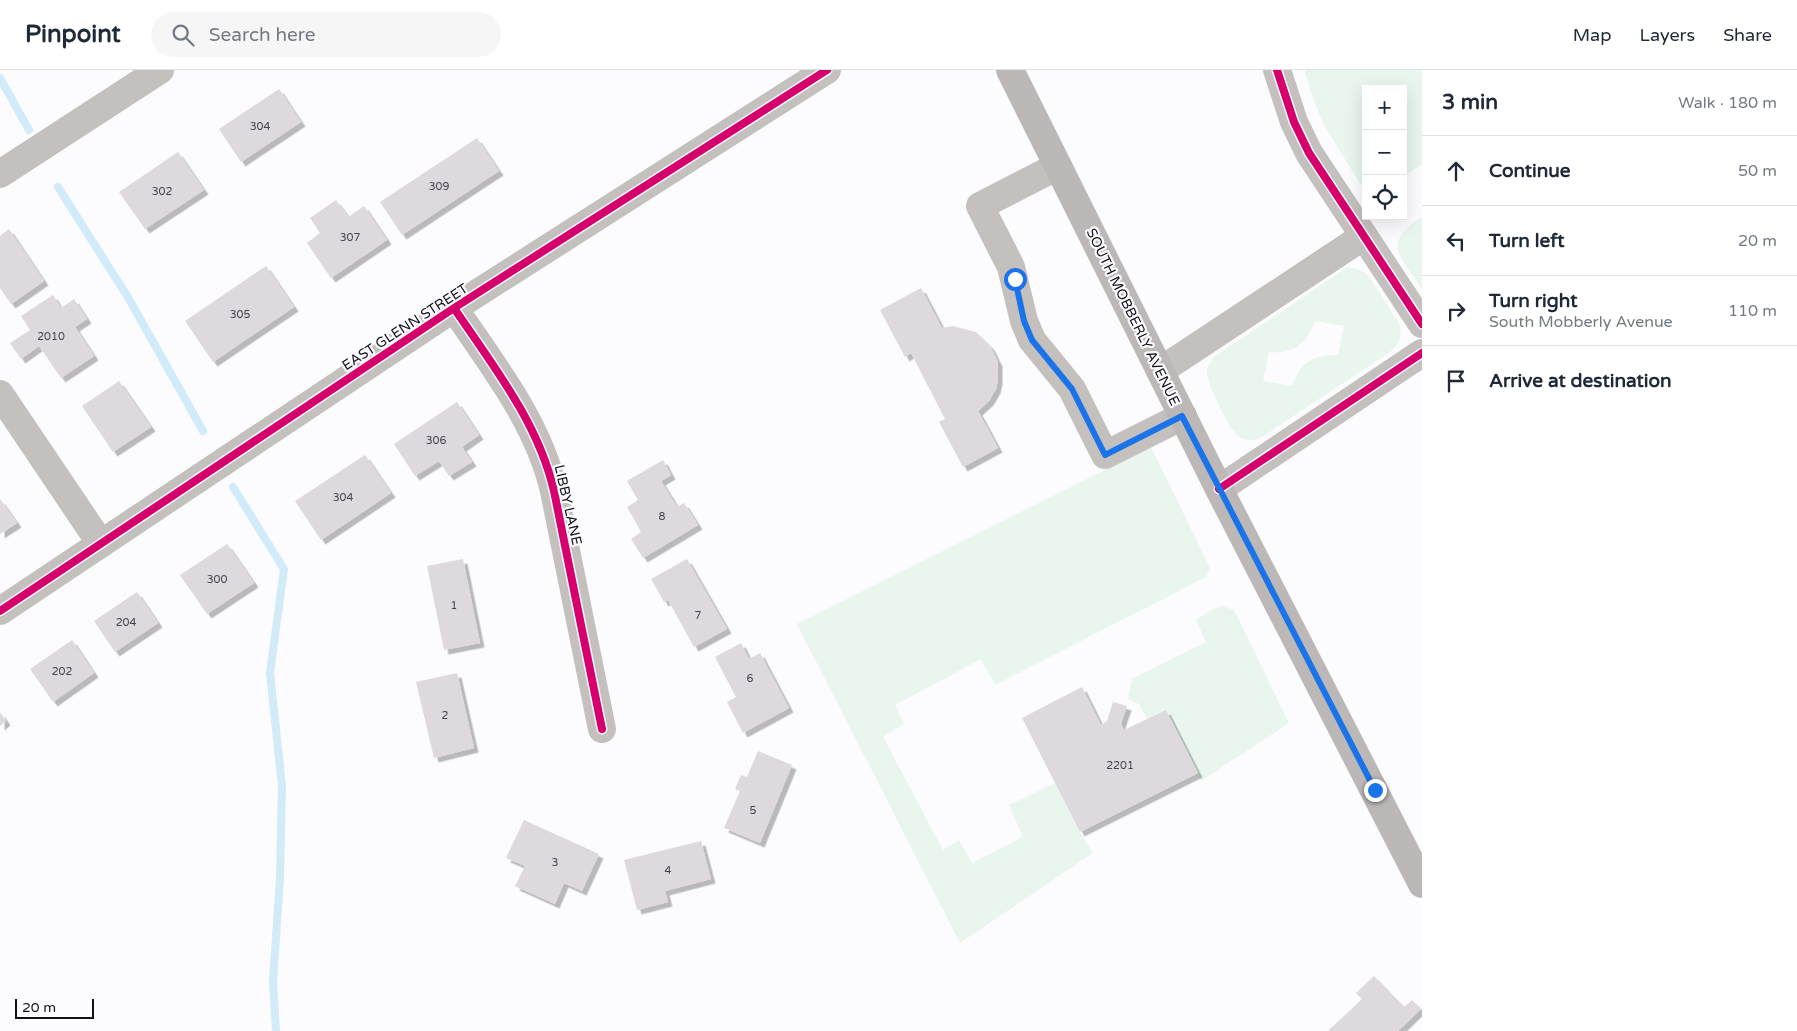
<!DOCTYPE html>
<html lang="en">
<head>
<meta charset="utf-8">
<style>
	:root { --surface:#fff; --page:#f6f6f7; --text:#1f2937; --muted:#747a83; --line:#e0e1e3 }
	body { margin:0; font-family:"Varela Round",sans-serif; background:var(--page); color:var(--text) }
	.controls { position:absolute; right:15px; top:15px; display:grid; overflow:hidden; border-radius:0px; box-shadow:0 5px 20px #0002 }
	.controls button { width:45px; height:45px; display:grid; place-items:center; padding:0; border:0; border-bottom:1px solid var(--line); background:var(--surface); color:var(--text); font:25px sans-serif }
	.scale { position:absolute; left:15px; bottom:12px; width:79px; box-sizing:border-box; padding-left:5px; border:2px solid #131018; border-top:0; font-size:14px; line-height:18px; white-space:nowrap; color:#131018; -webkit-text-stroke:4px #fbfaff; paint-order:stroke }
	.stop { position:absolute; width:15px; height:15px; margin:-11px; border:4px solid #1a73e8; border-radius:50%; background:#fff }
	.stop.end { background:#1a73e8; border-color:#fff; box-shadow:0 1px 5px #0008 }
	.list { margin:0; padding:0; list-style:none }
	h2 { display:flex; justify-content:space-between; align-items:center; height:65px; margin:0; padding:0 20px; font-size:21px }
	h2 small { font-size:16px; font-weight:400; color:var(--muted) }
	.list li { display:grid; grid-template-columns:32px 1fr auto; gap:15px; align-items:center; box-sizing:border-box; height:70px; padding:0 20px; border-top:1px solid var(--line) }
	.list b { display:block; font-size:19px; white-space:nowrap }
	.list p { margin:0; font-size:16px; white-space:nowrap; color:var(--muted) }
	.list em { font-size:16px; font-style:normal; color:var(--muted) }
	.icon { flex:none; width:28px; height:28px; fill:none; stroke:currentColor; stroke-width:2; stroke-linecap:round; stroke-linejoin:round }
	.map { position:relative; flex:none; width:1422px; height:961px; overflow:hidden }
	header { display:flex; align-items:center; gap:30px; box-sizing:border-box; height:70px; padding:0 25px; background:var(--surface); border-bottom:1px solid var(--line) }
	header strong { font-size:24px }
	nav { display:flex; gap:28px; margin-inline-start:auto; font-size:18px }
	.search { width:350px; height:45px; background:var(--page); display:flex; align-items:center; gap:12px; box-sizing:border-box; padding:0 18px; border-radius:28px; color:var(--muted); font-size:19px }
	main { display:flex }
	aside { flex:1; background:var(--surface) }
	.map>svg:first-child { display:block }
	.green { fill:#e8f6ee; fill-rule:evenodd }
	.lines { fill:none; stroke-linecap:round; stroke-linejoin:round }
	.stream { stroke:#d1ebf8; stroke-width:8 }
	.building { fill:#ddd9df; filter:url(#shadow) }
	.minor { stroke:#c3c0be; stroke-width:28 }
	.major { stroke:#bbb8b7; stroke-width:28 }
	.cycleway-casing { stroke:#fbfaff; stroke-width:11 }
	.cycleway { stroke:#d6006c; stroke-width:8 }
	.route { stroke:#1a73e8; stroke-width:6 }
	.labels { text-anchor:middle; dominant-baseline:central; stroke-width:4.5; stroke-linejoin:round; paint-order:stroke }
	.number-label { font-size:11px; fill:#46424a }
	.street-label { font-size:14px; fill:#131018; stroke:#fbfaff }
</style>
</head>
<body>
<header>
<strong>Pinpoint</strong>
<div class="search"><svg class="icon" aria-label="search" viewBox="0 0 24 24"><circle cx="10" cy="10" r="6"/><path d="M15 15l6 6"/></svg>Search here</div>
<nav><a>Map</a><a>Layers</a><a>Share</a></nav>
</header>
<main>
<div class="map">
<svg width="1422" height="961" viewBox="0 0 1422 961">
	<defs>
		<filter id="shadow"><feDropShadow dx="4.5" dy="4.5" stdDeviation="0" flood-color="#0004"/></filter>
	</defs>
	<rect width="100%" height="100%" fill="#fcfbfe"/>
	<path class="green" d="M1306 0H1422V94L1403 107V19H1366V116L1361 115 1325 57 1317 39 1305 3Z
		M1422 147V219C1401 187 1380 173 1422 147Z
		M1346 198C1357 198 1363 199 1370 208L1399 253C1403 266 1399 273 1390 282L1262 367C1255 371 1247 371 1240 367 1230 362 1206 312 1207 301 1208 296 1211 291 1214 287ZM1315 251 1344 256 1338 285C1313 285 1301 292 1292 316L1263 311 1269 282C1294 284 1306 274 1315 251Z
		M1151 377 1210 498 1206 507 995 615 981 589 895 635 904 654 883 667 943 780 959 770 972 793 1023 767 1009 735 1055 713 1080 762 1093 783 960 873 797 554Z
		M1222 536 1234 540 1289 653 1201 711 1166 640 1147 649 1139 634 1128 629 1132 609 1206 572 1196 550 1211 540Z"/>
	<g class="lines">
		<path class="stream" d="M0 8 29 60
			M58 117 129 229 203 361
			M233 417 284 499 270 603 282 716 280 807 273 912 276 961"/>
	</g>
	<path class="building" d="M279 19 301 52 241 92 219 59Z
		M477 68 499 101 402 165 380 132Z
		M178 82 204 120 145 159 119 122Z
		M336 130 348 147 364 136 387 170 331 208 307 173 320 163 310 148Z
		M9 159 44 211 11 234 0 218V166Z
		M266 196 294 237 213 292 185 251Z
		M921 218 942 258 953 256 976 262 990 276 998 292V310L996 319 989 331 978 341 998 378 963 397 939 352 945 349 911 283 905 287 880 240Z
		M53 225 61 238 74 229 87 249 75 257 94 286 61 308 39 276 21 289 10 273 30 260 21 246Z
		M119 311 151 357 113 382 82 336Z
		M457 332 479 365 462 377 472 392 449 406 439 391 415 406 394 374Z
		M365 385 391 423 321 470 295 431Z
		M663 390 671 405 661 411 677 437 684 433 698 455 643 488 631 469 641 462 627 437 638 430 627 411Z
		M0 429 17 453 0 464Z
		M227 474 254 513 207 544 180 505Z
		M463 489 480 573 444 580 427 496Z
		M687 489 727 559 694 577 668 530 664 532 651 509Z
		M137 522 158 553 115 582 94 551Z
		M72 570 94 603 53 632 30 599Z
		M741 573 749 589 760 583 789 638 743 663 727 632 736 627 715 587Z
		M457 603 474 678 434 688 416 612Z
		M1082 617 1101 655 1107 651 1113 632 1127 636 1121 654 1124 660 1166 640 1198 703 1080 762 1022 648Z
		M0 642 6 651 0 656Z
		M758 681 792 695 760 773 724 758 740 721 735 719 741 705 747 707Z
		M524 750 599 784 582 821 564 813 555 834 515 816 525 796 506 788Z
		M701 771 711 809 665 821 668 832 637 840 624 790Z
		M1374 906 1404 937 1412 930 1421 939 1398 961H1328L1362 929 1356 923Z"/>
	<g class="lines">
		<path class="minor" d="M1277 0 1294 52 1309 83 1422 254
			M1058 96 980 136 1011 197 1024 251 1032 270 1072 319 1105 385 1183 346
			M0 104 160 0
			M454 238C493 296 538 352 554 421L602 659
			M1160 301 1364 166
			M0 324 101 474
			M1219 419 1422 283
			M0 541 454 238 827 0"/>
		<path class="major" d="M1010 0 1219 419 1422 814"/>
		<g class="cycleway-casing">
			<path id="cycleway" d="M1277 0 1294 52 1309 83 1422 254
				M454 238C493 296 538 352 554 421L602 659
				M1219 419 1422 283
				M0 541 454 238 827 0"/>
		</g>
		<use href="#cycleway" class="cycleway"/>
	</g>
	<g class="lines">
		<path class="route" d="M1015 209 1024 251 1032 270 1072 319 1105 385 1182 346 1375 720"/>
	</g>
	<g class="labels">
		<g class="number-label">
			<text x="260" y="56">304</text>
			<text x="439" y="116">309</text>
			<text x="162" y="121">302</text>
			<text x="350" y="167">307</text>
			<text x="240" y="244">305</text>
			<text x="51" y="266">2010</text>
			<text x="436" y="370">306</text>
			<text x="343" y="427">304</text>
			<text x="662" y="446">8</text>
			<text x="217" y="509">300</text>
			<text x="454" y="535">1</text>
			<text x="698" y="545">7</text>
			<text x="126" y="552">204</text>
			<text x="62" y="601">202</text>
			<text x="750" y="608">6</text>
			<text x="445" y="645">2</text>
			<text x="1120" y="695">2201</text>
			<text x="753" y="740">5</text>
			<text x="555" y="792">3</text>
			<text x="668" y="800">4</text>
		</g>
		<g class="street-label">
			<text transform="translate(1133 247) rotate(64)">SOUTH MOBBERLY AVENUE</text>
			<text transform="translate(405 257) rotate(-33)">EAST GLENN STREET</text>
			<text transform="translate(568 435) rotate(77)">LIBBY LANE</text>
		</g>
	</g>
</svg>
<div class="controls">
<button>+</button>
<button>−</button>
<button><svg class="icon" aria-label="locate" viewBox="0 0 24 24"><circle cx="12" cy="12" r="6"/><path d="M12 2v4M12 18v4M2 12h4M18 12h4"/></svg></button>
</div>
<div class="scale">20 m</div>
<div class="stop" style="left:1015px;top:209px"></div>
<div class="stop end" style="left:1375px;top:720px"></div>
</div>
<aside>
<h2>3 min<small>Walk · 180 m</small></h2>
<ul class="list">
<li><svg class="icon" aria-label="ahead" viewBox="0 0 24 24"><path d="M12 20V5M6 11l6-6 6 6"/></svg><div><b>Continue</b></div><em>50 m</em></li>
<li><svg class="icon" aria-label="left" viewBox="0 0 24 24"><path d="M17 20v-9H6M10 6l-5 5 5 5"/></svg><div><b>Turn left</b></div><em>20 m</em></li>
<li><svg class="icon" aria-label="right" viewBox="0 0 24 24"><path d="M7 20v-9h11M14 6l5 5-5 5"/></svg><div><b>Turn right</b><p>South Mobberly Avenue</p></div><em>110 m</em></li>
<li><svg class="icon" aria-label="arrive" viewBox="0 0 24 24"><path d="M6 21V4h12l-3 4 3 4H6"/></svg><div><b>Arrive at destination</b></div></li>
</ul>
</aside>
</main>
</body>
</html>
